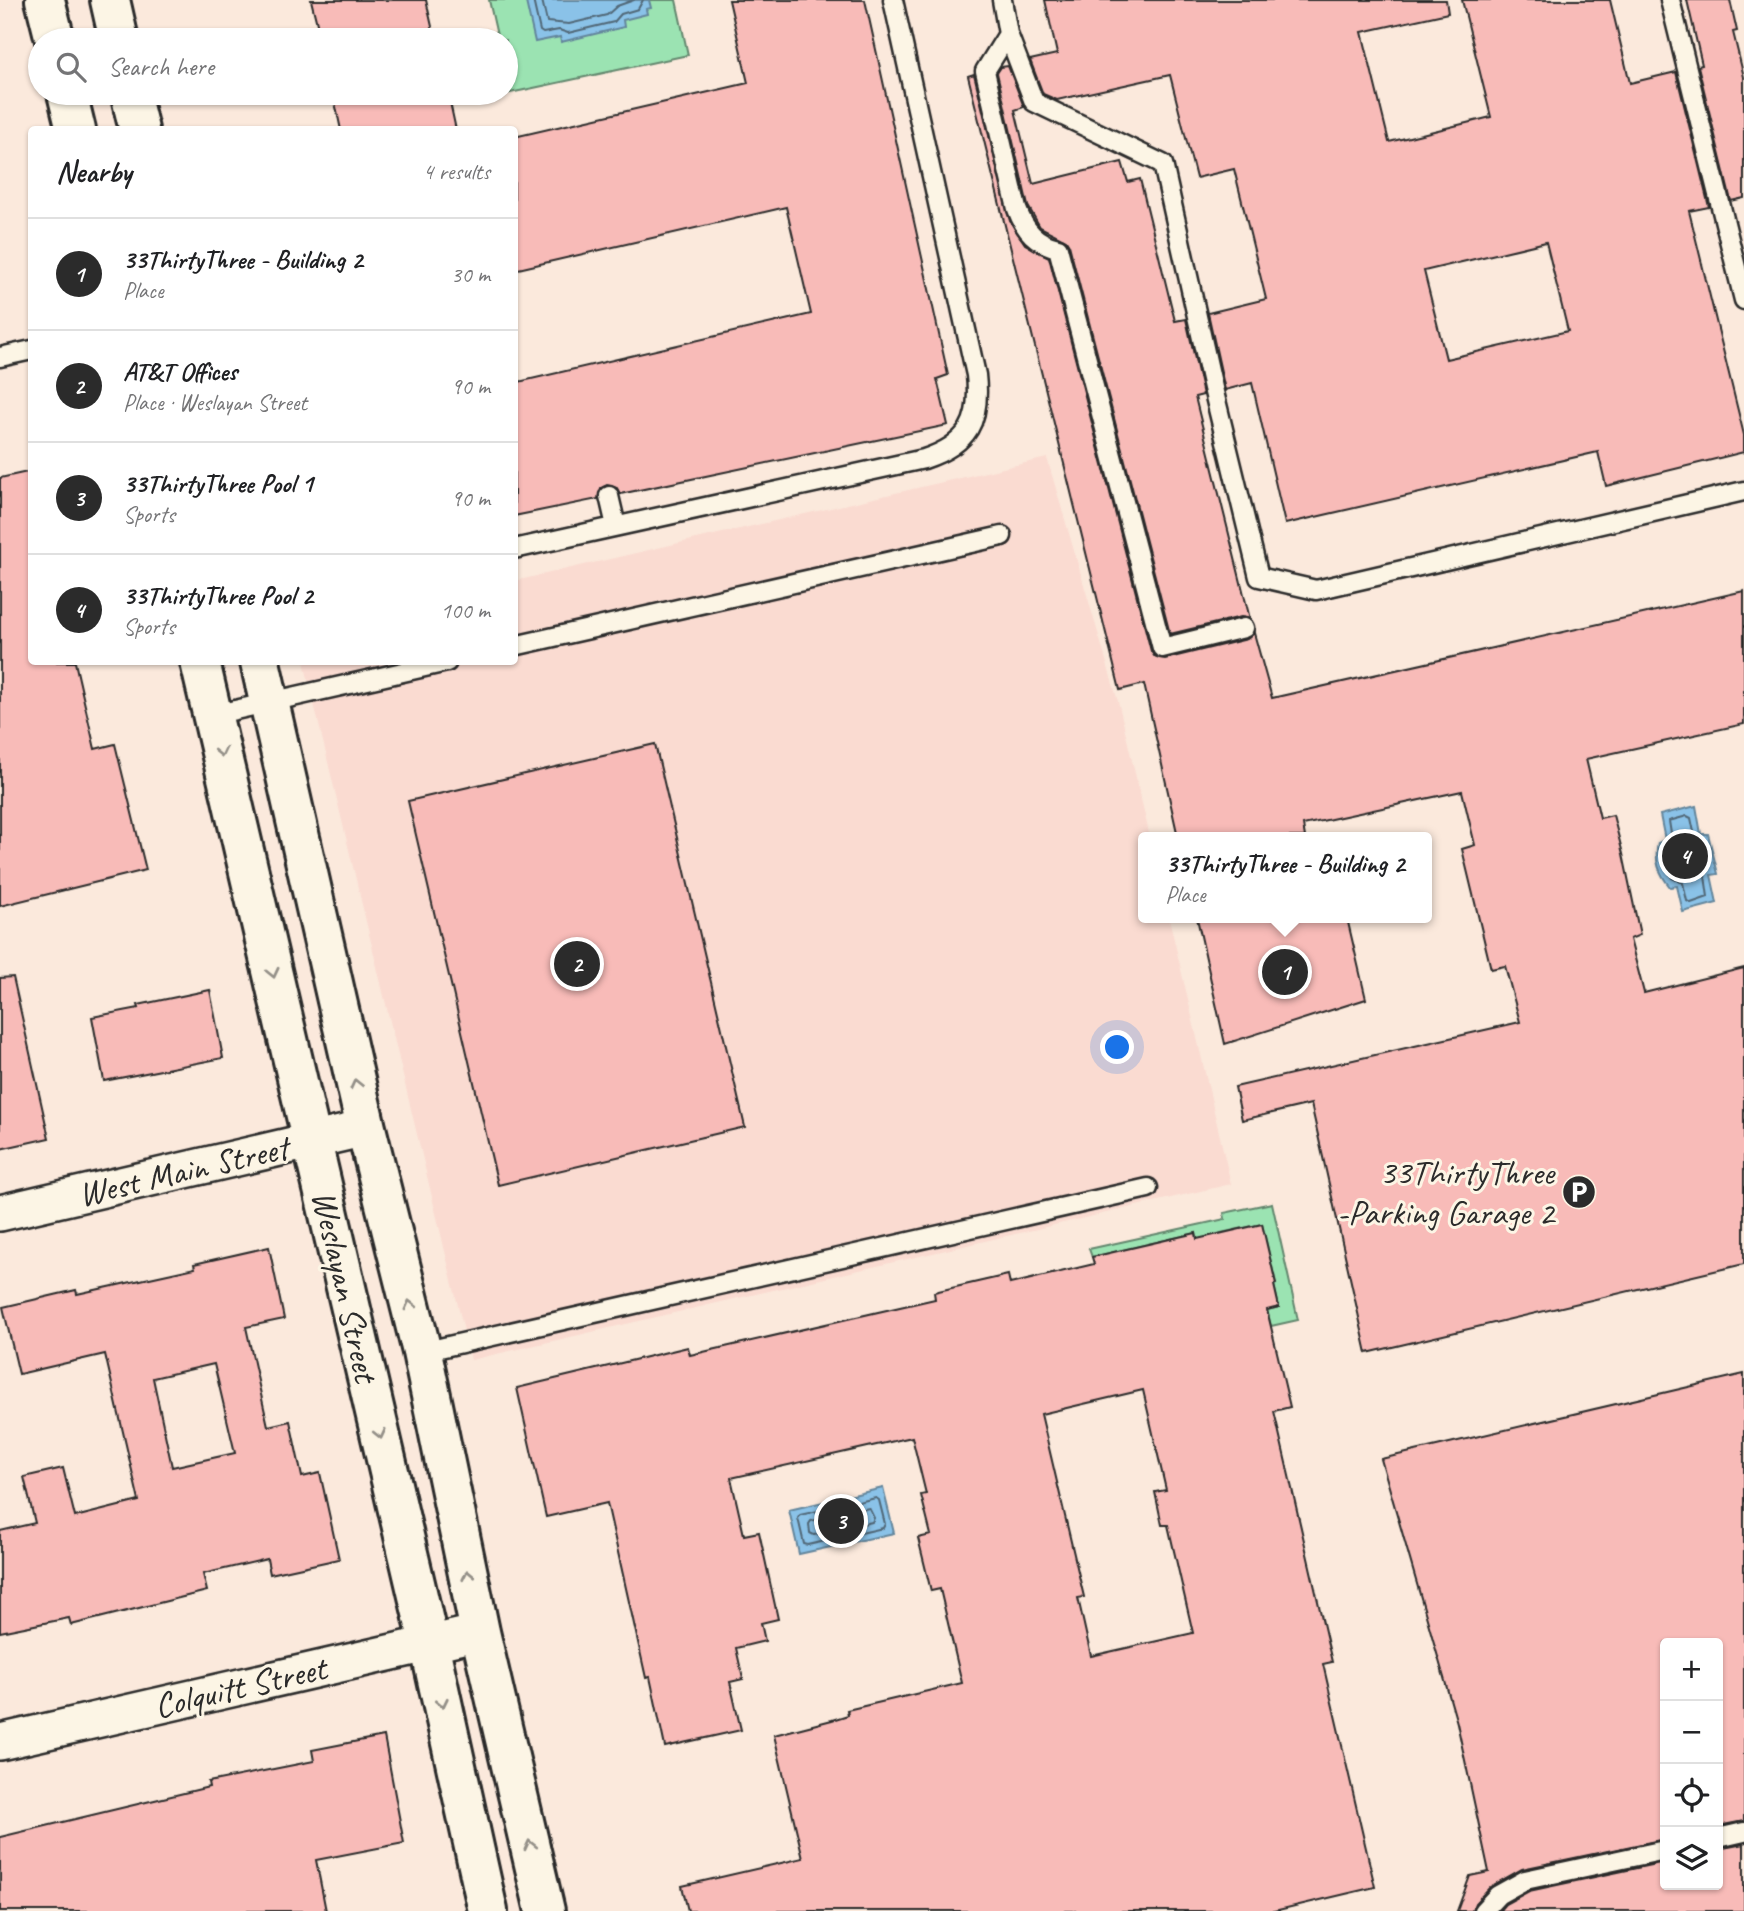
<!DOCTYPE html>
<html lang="en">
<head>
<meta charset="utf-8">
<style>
	:root { --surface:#fff; --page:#f6f6f6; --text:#202124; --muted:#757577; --line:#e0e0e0; --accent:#2b2b2b }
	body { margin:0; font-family:Caveat,sans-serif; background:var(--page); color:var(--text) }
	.controls { position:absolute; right:21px; bottom:21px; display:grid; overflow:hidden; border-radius:7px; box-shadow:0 2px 5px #0004 }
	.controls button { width:63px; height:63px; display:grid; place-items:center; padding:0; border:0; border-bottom:2px solid var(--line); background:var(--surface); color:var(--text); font:35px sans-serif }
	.you { position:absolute; left:1118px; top:1048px; width:24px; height:24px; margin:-18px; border:5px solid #fff; border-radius:50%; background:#1a73e8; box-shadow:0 0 0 10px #1a73e833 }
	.badge { display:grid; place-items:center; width:46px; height:46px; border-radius:50%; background:var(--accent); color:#fff; font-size:23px; font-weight:700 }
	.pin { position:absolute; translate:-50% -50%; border:4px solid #fff; box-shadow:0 2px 7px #0006 }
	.popup { position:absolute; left:1138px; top:832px; width:294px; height:91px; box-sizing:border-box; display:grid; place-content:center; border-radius:7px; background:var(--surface); filter:drop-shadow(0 2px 5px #0005); font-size:23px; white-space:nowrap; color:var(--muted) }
	.popup b { font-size:26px; color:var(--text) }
	.popup::after { content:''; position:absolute; left:50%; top:100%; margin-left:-14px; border:14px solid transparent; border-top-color:var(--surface) }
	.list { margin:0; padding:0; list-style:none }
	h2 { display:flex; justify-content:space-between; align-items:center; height:91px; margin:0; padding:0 28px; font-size:30px }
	h2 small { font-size:23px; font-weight:400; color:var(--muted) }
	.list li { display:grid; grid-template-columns:46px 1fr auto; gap:21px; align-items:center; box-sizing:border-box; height:112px; padding:0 28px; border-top:2px solid var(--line) }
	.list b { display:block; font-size:26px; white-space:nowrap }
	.list p { margin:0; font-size:23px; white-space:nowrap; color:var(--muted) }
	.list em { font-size:23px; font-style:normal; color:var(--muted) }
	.icon { flex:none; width:38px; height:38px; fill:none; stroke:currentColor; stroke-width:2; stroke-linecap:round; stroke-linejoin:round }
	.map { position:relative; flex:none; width:1744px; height:1911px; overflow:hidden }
	.search { position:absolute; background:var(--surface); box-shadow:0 2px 5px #0004; left:28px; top:28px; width:490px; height:77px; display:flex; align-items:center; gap:18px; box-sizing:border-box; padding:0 24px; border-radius:38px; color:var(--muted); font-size:26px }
	.panel { position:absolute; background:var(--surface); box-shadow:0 2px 5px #0004; left:28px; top:126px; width:490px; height:539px; border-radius:7px }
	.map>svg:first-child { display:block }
	.built { fill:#fadbd1 }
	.green { fill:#9be3b2; stroke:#63876e; stroke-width:2 }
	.water { fill:#8ac2e8; stroke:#64869c; stroke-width:2 }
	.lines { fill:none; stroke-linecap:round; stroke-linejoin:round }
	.shore { stroke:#516777; stroke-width:2 }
	.building { fill:#f8bbb8; stroke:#2b2b2b; stroke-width:2; fill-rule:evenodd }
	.service-casing { stroke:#2b2b2b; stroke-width:23 }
	.minor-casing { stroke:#2b2b2b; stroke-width:40 }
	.secondary-casing { stroke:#2b2b2b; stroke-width:44 }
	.service { stroke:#fcf5e5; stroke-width:18 }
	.minor { stroke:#fcf5e5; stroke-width:35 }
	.secondary { stroke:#fcf5e5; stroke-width:38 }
	.oneway { stroke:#949088 }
	.labels { text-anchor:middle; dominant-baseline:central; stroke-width:6; stroke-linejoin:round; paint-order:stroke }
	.street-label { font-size:35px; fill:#2b2b2b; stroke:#fcf5e5 }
	.poi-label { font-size:35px; fill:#2b2b2b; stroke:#fcf5e5; text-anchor:end }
</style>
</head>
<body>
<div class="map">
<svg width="1744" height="1911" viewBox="0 0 1744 1911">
	<rect width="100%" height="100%" fill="#fbe9dc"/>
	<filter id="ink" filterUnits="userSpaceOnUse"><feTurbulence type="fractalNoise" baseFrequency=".0143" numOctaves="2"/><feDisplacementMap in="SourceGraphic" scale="14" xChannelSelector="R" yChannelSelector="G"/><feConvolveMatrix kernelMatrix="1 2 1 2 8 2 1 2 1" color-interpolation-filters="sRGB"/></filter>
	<g filter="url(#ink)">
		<path class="built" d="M1047 458 1119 705 1150 837H1143V918H1169L1231 1184 471 1360 304 662H514L515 581Z"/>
		<path class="green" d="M489 0H676L688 55 510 93 506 73V40H498Z
			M1272 1203 1298 1320 1271 1326 1267 1310 1279 1307 1274 1285 1276 1283 1262 1224 1221 1233 1198 1242 1196 1233 1092 1257 1089 1249 1225 1219 1224 1213Z"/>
		<path class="water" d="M534 0H649L651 8 646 9 647 14 623 20 624 27 561 42 560 37 535 42 526 2Z
			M1696 806 1701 834H1708L1718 874 1711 875 1717 903 1683 912 1677 886 1670 887C1659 873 1654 861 1658 843L1665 840 1660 815Z
			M883 1488 894 1533 799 1554 789 1510Z"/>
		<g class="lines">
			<path class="shore" d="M533 0 540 31 543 33 559 30 568 33 614 22 621 14 638 9 643 0
				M542 0 547 22 569 24 607 15 617 6 634 0
				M1687 816 1691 818 1695 837 1703 843 1709 867 1705 876 1708 897 1691 903 1687 901 1683 883 1672 878 1663 860 1664 849 1672 840 1669 821Z
				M1683 839C1698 849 1702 864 1693 880L1677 870 1672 859Z
				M876 1498 879 1500 885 1524 883 1528 808 1545 804 1544 798 1518 800 1515Z
				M869 1508 874 1518 872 1522 814 1535 810 1533 809 1524 811 1521Z"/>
		</g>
		<path class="building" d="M311 0H426L435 40H321Z
			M729 0H865L948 375 937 379 948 425 620 494 617 488 607 485 601 488 598 499 514 516V383L811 314 786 207 514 270V137L748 83Z
			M1045 0H1446L1448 13 1362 32 1389 142 1491 117 1462 0H1610L1630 83 1676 72 1709 207 1689 211 1744 435V452L1606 486 1598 452 1285 524 1252 383 1225 390 1208 313 1266 299 1234 169 1196 178 1170 75 1057 100 1043 94 1030 60 1057 54ZM1546 242 1568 331 1446 359 1424 271Z
			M1687 0H1730L1737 31 1733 32 1744 77V198L1731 201 1698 66 1702 65Z
			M1008 66 1024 107 1015 110 1033 184 1122 162 1128 182 1140 179 1175 321 1186 319 1203 395 1195 397 1250 619 1241 617 1170 634 1069 245 1066 240 1040 227 1028 206 997 73 1001 67Z
			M974 74 1010 221 1025 244 1049 257 1151 651 1154 656 1165 659 1247 639 1254 633 1272 698 1744 591V724L1586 759 1600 818 1613 815 1623 854 1640 935 1630 939 1644 993 1744 968V1264L1367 1353 1311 1104 1242 1120 1235 1087 1520 1022 1505 966 1491 969 1462 849 1475 845 1462 791 1303 825 1305 837H1178L1144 684 1120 690 968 76Z
			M333 93H448L456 130H341Z
			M32 471V662H75L95 749 115 744 146 870 0 906V478Z
			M655 744 745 1127 498 1185 408 801Z
			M1197 918H1347L1366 999 1225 1044Z
			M13 977 49 1138 0 1149V978Z
			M210 990 223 1058 104 1081 92 1017 139 1008 138 1005Z
			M1262 1224 1276 1284 1274 1285 1279 1307 1267 1310 1290 1407 1274 1411 1332 1662 1323 1664 1375 1887 1274 1911H688L682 1886 803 1858 774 1735 832 1720 848 1715 847 1710 962 1683 940 1589 931 1591 918 1538 931 1535 921 1495 926 1494 912 1437 731 1478 744 1535 759 1532 778 1619 761 1623 765 1641 736 1648 743 1679 730 1682 741 1730 665 1747 650 1677 646 1678 607 1503 546 1517 517 1388 688 1347 690 1355 935 1299 934 1292 1008 1275 1010 1284 1094 1264 1092 1257 1196 1233 1197 1239ZM1143 1390 1166 1490 1155 1492 1162 1525H1168L1193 1633 1091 1656 1078 1598 1084 1597 1041 1414Z
			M269 1247 284 1319 246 1327 268 1426 290 1421 302 1477 320 1473 339 1559 270 1574 267 1559 203 1574 207 1591 71 1625 69 1618 0 1632V1531L35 1523 24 1477 63 1468 75 1517 139 1501 105 1354 19 1374 3 1307 76 1290 77 1294 195 1268 194 1264ZM214 1364 235 1453 172 1467 153 1378Z
			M1744 1374V1821L1718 1826V1643H1665V1839L1522 1869 1490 1887 1475 1903 1472 1911H1457L1470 1876 1489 1872 1457 1723 1381 1459Z
			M384 1736 404 1843 316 1860 326 1911H0V1837L209 1787 208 1782 314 1761 312 1750Z
			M1744 1844V1911H1499L1505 1904 1529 1891 1665 1862V1885H1718V1849Z"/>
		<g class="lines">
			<g class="service-casing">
				<path id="service" d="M1002 0 1008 34 1034 102 1163 164 1213 388 1259 577 1316 590 1744 491
					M1670 0 1744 300
					M1008 34 985 71 1017 209C1025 231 1036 243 1058 248L1162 648 1244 628
					M0 357 32 350
					M609 496 616 526
					M514 549 924 459C969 444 981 421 976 375L893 0
					M514 646 1002 536
					M213 715 447 662
					M422 1352 1148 1188
					M1718 1838 1744 1832
					M1483 1911 1498 1895 1525 1880 1665 1850"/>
			</g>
			<g class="minor-casing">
				<path id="minor" d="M0 1213 366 1128
					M0 1742 480 1632"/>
			</g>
			<g class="secondary-casing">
				<path id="secondary" d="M45 0 55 40
					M110 0 119 40
					M67 93 76 130
					M130 93 139 130
					M200 662 429 1643 488 1911
					M260 662 366 1128 422 1352 480 1632 545 1911"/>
			</g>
			<use href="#service" class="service"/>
			<use href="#minor" class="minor"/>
			<use href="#secondary" class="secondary"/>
		</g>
		<defs><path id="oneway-chevron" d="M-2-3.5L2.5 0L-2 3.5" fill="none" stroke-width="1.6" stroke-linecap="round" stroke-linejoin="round" transform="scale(1.75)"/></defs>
		<g class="oneway">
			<use href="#oneway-chevron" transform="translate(221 752) rotate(77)"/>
			<use href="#oneway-chevron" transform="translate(273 973) rotate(77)"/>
			<use href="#oneway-chevron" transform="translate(356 1084) rotate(-103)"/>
			<use href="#oneway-chevron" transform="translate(410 1305) rotate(-104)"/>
			<use href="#oneway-chevron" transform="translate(380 1434) rotate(77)"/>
			<use href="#oneway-chevron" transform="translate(468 1575) rotate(-102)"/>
			<use href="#oneway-chevron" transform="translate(442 1703) rotate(78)"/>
			<use href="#oneway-chevron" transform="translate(530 1845) rotate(-103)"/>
		</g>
	</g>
	<defs>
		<g id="parking-disc" transform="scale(1.75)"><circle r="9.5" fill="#2b2b2b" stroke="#fcf5e5"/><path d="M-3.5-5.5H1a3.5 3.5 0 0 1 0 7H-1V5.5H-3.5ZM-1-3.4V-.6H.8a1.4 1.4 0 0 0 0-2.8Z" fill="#fff"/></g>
	</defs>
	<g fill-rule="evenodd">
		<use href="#parking-disc" x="1579" y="1192"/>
	</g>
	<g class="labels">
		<g class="street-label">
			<text transform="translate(183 1171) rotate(-13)">West Main Street</text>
			<text transform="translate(345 1286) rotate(77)">Weslayan Street</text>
			<text transform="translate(240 1687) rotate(-13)">Colquitt Street</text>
		</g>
		<g class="poi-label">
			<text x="1554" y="1172">33ThirtyThree<tspan x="1554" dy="40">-Parking Garage 2</tspan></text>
		</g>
	</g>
</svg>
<div class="controls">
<button>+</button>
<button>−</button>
<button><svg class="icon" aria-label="locate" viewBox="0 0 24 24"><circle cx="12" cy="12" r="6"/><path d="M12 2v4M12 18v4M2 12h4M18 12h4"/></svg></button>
<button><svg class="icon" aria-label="layers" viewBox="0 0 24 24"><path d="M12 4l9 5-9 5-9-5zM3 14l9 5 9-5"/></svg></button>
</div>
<div class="you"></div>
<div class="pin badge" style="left:1285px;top:972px">1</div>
<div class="popup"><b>33ThirtyThree - Building 2</b>Place</div>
<div class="pin badge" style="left:577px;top:964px">2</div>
<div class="pin badge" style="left:841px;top:1521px">3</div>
<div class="pin badge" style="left:1685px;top:856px">4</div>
<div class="search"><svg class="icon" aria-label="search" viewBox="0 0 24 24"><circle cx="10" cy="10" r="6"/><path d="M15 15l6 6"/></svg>Search here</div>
<section class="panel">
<h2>Nearby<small>4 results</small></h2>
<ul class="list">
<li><span class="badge">1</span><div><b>33ThirtyThree - Building 2</b><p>Place</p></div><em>30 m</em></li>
<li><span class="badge">2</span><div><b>AT&amp;T Offices</b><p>Place · Weslayan Street</p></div><em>90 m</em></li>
<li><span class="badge">3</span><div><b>33ThirtyThree Pool 1</b><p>Sports</p></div><em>90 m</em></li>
<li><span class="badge">4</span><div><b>33ThirtyThree Pool 2</b><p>Sports</p></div><em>100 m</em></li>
</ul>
</section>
</div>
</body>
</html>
